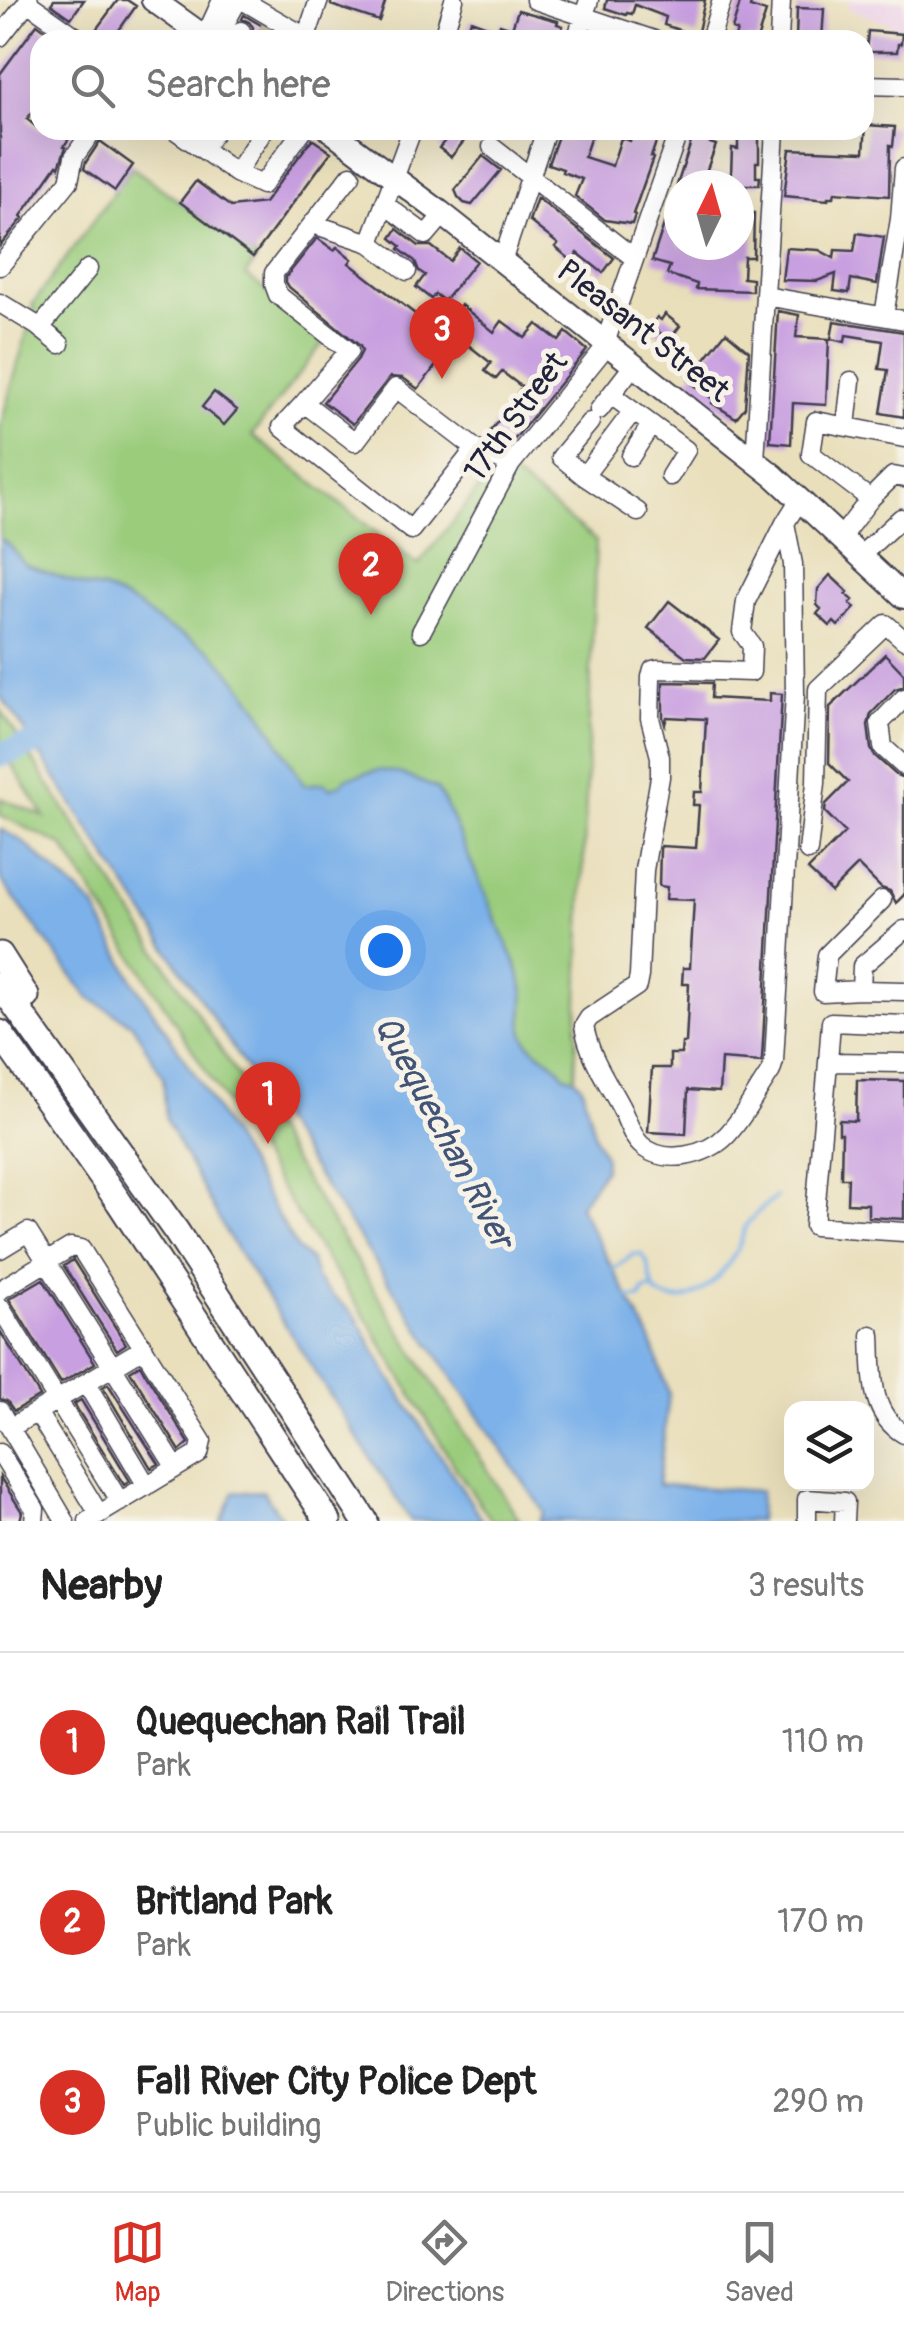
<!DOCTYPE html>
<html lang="en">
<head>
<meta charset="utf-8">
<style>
	:root { --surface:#fff; --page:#f6f6f6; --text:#222; --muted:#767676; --line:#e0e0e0; --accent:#d93025 }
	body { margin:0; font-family:Pangolin,sans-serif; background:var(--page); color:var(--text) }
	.controls { position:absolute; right:30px; bottom:30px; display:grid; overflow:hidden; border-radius:20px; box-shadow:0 10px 40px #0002 }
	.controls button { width:90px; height:90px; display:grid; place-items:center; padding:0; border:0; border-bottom:2px solid var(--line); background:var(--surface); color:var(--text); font:50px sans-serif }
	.compass { position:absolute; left:664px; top:170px; width:90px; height:90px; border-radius:50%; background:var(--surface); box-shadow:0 10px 40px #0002; rotate:5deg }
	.you { position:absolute; left:385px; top:950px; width:35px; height:35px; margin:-25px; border:8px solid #fff; border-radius:50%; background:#1a73e8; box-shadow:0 0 0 15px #1a73e833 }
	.badge { display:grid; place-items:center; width:65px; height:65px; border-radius:50%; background:var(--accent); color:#fff; font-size:32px; font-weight:700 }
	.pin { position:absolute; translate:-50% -82px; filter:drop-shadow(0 2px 5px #0008) }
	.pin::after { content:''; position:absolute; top:52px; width:35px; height:30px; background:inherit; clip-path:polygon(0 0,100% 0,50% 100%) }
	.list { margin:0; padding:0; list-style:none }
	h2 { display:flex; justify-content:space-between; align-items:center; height:130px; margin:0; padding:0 40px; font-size:42px }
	h2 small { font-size:32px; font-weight:400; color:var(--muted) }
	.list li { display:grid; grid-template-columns:65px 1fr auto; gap:30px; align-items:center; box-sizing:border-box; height:180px; padding:0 40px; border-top:2px solid var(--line) }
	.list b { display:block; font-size:38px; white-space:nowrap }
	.list p { margin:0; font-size:32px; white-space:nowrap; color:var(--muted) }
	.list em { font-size:32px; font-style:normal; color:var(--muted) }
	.icon { flex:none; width:55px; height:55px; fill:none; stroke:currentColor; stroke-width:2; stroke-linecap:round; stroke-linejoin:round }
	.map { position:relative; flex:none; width:904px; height:1521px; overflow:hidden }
	.search { position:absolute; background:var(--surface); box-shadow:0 10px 40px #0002; left:30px; right:30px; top:30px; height:110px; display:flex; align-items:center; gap:25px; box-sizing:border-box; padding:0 35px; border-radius:30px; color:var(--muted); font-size:38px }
	.sheet { height:670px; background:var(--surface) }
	nav { display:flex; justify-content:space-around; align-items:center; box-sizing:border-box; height:140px; border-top:2px solid var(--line); background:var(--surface); font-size:28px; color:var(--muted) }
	nav a { display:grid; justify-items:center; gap:5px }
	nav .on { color:var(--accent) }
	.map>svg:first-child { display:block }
	.built { fill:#ecd1e9 }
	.green { fill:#9acc7c; stroke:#5e775c; stroke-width:2.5 }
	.water { fill:#7bb1e9; stroke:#4e6a92; stroke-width:2.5 }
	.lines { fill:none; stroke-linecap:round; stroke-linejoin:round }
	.stream { stroke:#7bb1e9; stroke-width:4 }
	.river { stroke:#7bb1e9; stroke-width:25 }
	.building { fill:#c89fe0 }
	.minor-tunnel { stroke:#c1b9a1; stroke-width:18; stroke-dasharray:18 9; stroke-linecap:butt }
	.minor-casing { stroke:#403e4e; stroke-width:21 }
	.major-casing { stroke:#403e4e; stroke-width:26 }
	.highway-casing { stroke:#403e4e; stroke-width:29 }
	.minor { stroke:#fff; stroke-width:18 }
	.major { stroke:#fff; stroke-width:22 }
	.highway { stroke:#fff; stroke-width:25 }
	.labels { text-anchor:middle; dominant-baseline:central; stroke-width:10; stroke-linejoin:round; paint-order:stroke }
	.street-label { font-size:32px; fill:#22223b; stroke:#f7f3e8 }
	.water-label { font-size:35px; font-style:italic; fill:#415478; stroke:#f7f3e8 }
</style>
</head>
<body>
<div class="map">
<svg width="904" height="1521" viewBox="0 0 904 1521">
	<rect width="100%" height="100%" fill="#f7f3e8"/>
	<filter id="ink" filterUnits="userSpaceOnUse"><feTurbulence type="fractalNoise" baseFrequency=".01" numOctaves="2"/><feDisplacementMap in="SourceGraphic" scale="20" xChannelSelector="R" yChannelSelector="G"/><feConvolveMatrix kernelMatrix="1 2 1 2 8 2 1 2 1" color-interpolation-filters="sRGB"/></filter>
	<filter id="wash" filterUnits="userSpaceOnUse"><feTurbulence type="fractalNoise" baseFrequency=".0048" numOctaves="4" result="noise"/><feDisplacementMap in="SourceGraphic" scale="40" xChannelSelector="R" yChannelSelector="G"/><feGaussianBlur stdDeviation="2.25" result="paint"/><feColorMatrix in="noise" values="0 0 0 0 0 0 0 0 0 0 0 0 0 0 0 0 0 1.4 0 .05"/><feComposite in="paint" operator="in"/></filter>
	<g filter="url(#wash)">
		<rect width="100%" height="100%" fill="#e9dfbb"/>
		<path class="built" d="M849 0H904V29L849 9Z"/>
		<path class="green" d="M132 167 257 258 246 275 326 339 252 435 418 565 499 464 596 541 575 1078 564 1075C556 1060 538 1056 528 1042 517 1023 526 1012 524 994 523 986 520 977 518 969L445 803 436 788 341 785 330 788 324 783 304 785 261 712 238 681 210 650 161 624 138 606 103 589 87 587 23 564 11 547 0 538V427L34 307 32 305Z
			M0 709 309 1186 520 1521H492L457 1470 367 1319 321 1252 63 846 0 815V798L45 817 0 746Z"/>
		<path class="water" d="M0 538 11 547 24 564 87 587 103 589 138 606 161 624 210 650 238 681 261 712 304 785 324 783 330 788 341 784 346 778 379 770 399 773 436 788 445 803 518 969C520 977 523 986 524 994 526 1012 517 1023 528 1042 538 1056 556 1060 564 1075L575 1078 582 1087 595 1137 605 1158 604 1170 579 1206 650 1338 669 1394 658 1485 760 1491 759 1521H539L544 1512C364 1248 188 982 14 714L0 696Z
			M0 829 21 840 94 906 135 984 198 1079 297 1249 311 1261 316 1278 325 1289 355 1315 387 1373 483 1521H411L228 1236 166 1120 163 1077 133 1025 88 997 0 879Z
			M263 1491 284 1521H221L234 1492Z"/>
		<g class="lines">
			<path class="stream" d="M613 1269 634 1254 642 1255 647 1262 654 1291C688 1318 724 1275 739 1246 742 1239 743 1231 747 1224 755 1213 766 1206 776 1197
				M628 1298H641L643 1291 653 1288"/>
			<path class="river" d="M0 755 47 739 62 748"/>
		</g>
		<g id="blocks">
			<path class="building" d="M54 0H84L71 18 51 4Z
				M118 0H127L136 6 112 40H93L92 35Z
				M331 0H386L379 21 331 5Z
				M607 0H705L697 36 664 25 666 17 635 5 632 14 627 13 626 15 605 8Z
				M741 0H752L750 7 766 12 757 40H734L737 31 732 29Z
				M797 8 824 9 822 40H796Z
				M518 10 558 21 557 24 563 26 558 40H463L471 20 498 30 500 24 512 28Z
				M244 15 286 40H254L251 38 253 27 249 22 242 19Z
				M37 24 59 40H40V102L27 119 40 130H75L64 146 66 147 59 167 57 165 21 216 23 218 0 246V74Z
				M868 31 902 34 901 44H898L897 52H866Z
				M866 125 895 127 893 146 890 145 889 196 835 192 834 197H828V200L784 196 790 149 864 152Z
				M438 130H473L451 157 439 148 447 138Z
				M560 130H593L584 157 612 166 621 138 630 141 633 130H660L651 157 653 158 633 214 635 215 632 224 605 220 575 196 582 179 562 172 563 169 548 164Z
				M695 130H714L710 143 716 145 706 172 731 175 732 148 738 149V130L759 131V162H756V177H760L759 185H677Z
				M312 139 331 152 253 257 180 202 196 181 231 207 264 203Z
				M100 141 133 165 115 191 84 169 86 162Z
				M483 156 501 170 472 205 464 203 458 197 455 190Z
				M537 198 614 258 603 273 578 253 572 261 555 247 558 244 529 221Z
				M739 212 754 213 753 257H744L743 278 752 279V291L696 289 697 284 667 274 670 266 652 261 664 224 679 229V245H739Z
				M397 229 419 246H431L450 261 460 248 476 261 444 301 435 294 431 299 416 287 425 275 419 271 415 261 399 249 401 246 391 238Z
				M857 233 884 237 877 284 851 279 849 293 834 291 836 274 817 281 782 280 786 248 819 250 834 258 835 250 854 251Z
				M317 238 334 250 337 247 352 259 349 263 419 317 420 315 441 332 461 305 494 332 502 321 525 338 537 324 559 341 566 332 587 350 509 446 490 431 520 394 518 392 522 387 502 372 496 379 485 371 491 363 458 337 418 389 403 378 390 377 353 424 323 402 358 359 362 351 360 346 289 287 286 282V277Z
				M778 311 799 315 796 337 829 339 826 405 793 403 791 444 770 442Z
				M665 314 680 326 669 340 651 326 657 317 661 320Z
				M834 321 904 332V417L881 413 888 370 879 369 883 341 846 335 845 342 831 339Z
				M726 332 749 351 745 407 736 418 712 403 714 400 688 380Z
				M214 392 237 410 224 425 202 407Z
				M830 575 848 592 846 594 853 600 850 603 855 608 838 626 834 622 830 626 817 614 821 609 817 605 818 589Z
				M669 601 719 640 705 658 686 657 648 628Z
				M885 654 904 674V686L895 689 871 714 868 725 871 749 874 755 896 775 904 778V895L896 903 890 891 881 888 858 865 831 892 808 870 845 832 825 812 826 804 848 782 829 763 830 707Z
				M663 682 712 683 711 698 770 701V693L782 694 762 1059 761 1062 721 1059 719 1092 688 1090 686 1134 648 1132 652 1068H670V1054H681L682 1043H686L689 984H682L683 968H690L694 900 666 899 667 887 659 886 660 849 661 846 696 848 699 805H693L694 792H702L706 719 667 717 665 724 663 717Z
				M857 1080 904 1081V1219L868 1217V1204L847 1203 848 1178H841L842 1133H839V1120L856 1121Z
				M73 1260 126 1344 117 1350 64 1266Z
				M43 1279 95 1363 61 1383 9 1299Z
				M0 1331 40 1396 14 1411 7 1401 0 1399Z
				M140 1365 189 1443 180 1451 130 1371Z
				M108 1384 159 1464 151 1468 103 1387Z
				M81 1400 130 1481 124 1485 74 1404Z
				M0 1477 22 1512 20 1521H0Z"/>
		</g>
	</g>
	<g filter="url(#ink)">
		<use href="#blocks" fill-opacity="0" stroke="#403e4e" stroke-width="2.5"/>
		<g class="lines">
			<path class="minor-tunnel" d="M262 40 271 26"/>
			<g class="minor-casing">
				<path id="minor" d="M242 0 306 37
					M535 0 654 40
					M27 2 81 40
					M0 37 29 0
					M205 37 222 0
					M216 40 238 0
					M234 40 241 31
					M305 40 319 0
					M442 40 454 0
					M576 40 589 0
					M710 40 722 0
					M779 40 781 0
					M864 85 904 86
					M175 130 236 173 264 130
					M492 147 634 258
					M202 149 216 130
					M236 173 262 185 303 130
					M384 204 426 235 443 215
					M313 224 370 243 412 130
					M370 243 407 271
					M502 262 546 130
					M0 266 69 181 74 157 93 130
					M765 296 904 320
					M0 303 36 325 60 344
					M884 316 900 219 904 168
					M40 328 88 269
					M605 343 679 130
					M304 403 349 351 278 295 274 284V273L351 175
					M599 410 633 366
					M633 411 686 450 670 476
					M590 422 561 457 584 476 633 411 611 395
					M846 426 851 381
					M475 449 411 530 282 427 304 403 355 442 396 388 481 453 511 464
					M631 456 651 425
					M755 461 775 130
					M584 476 638 512
					M870 499 893 476 904 478
					M785 523 793 564 795 694 774 1061 771 1071C757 1091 744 1117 727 1135 707 1156 664 1166 641 1145 631 1136 626 1116 619 1104 605 1078 589 1055 584 1026L589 1018 637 986 639 976 644 870 660 777V757L650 718 651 677 653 670 657 669 751 672 752 646 742 632 746 601 785 523 800 499
					M841 537 870 499 811 454 816 421 904 438
					M861 555 901 518 904 522
					M421 632 511 464 607 345
					M904 698 880 723 883 747 904 766
					M808 851 816 783 818 689 886 624 904 640
					M904 930 862 966 861 990 904 991
					M861 990 823 992 827 955 882 900
					M904 1025 831 1022 828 1062 904 1063
					M828 1062 814 1226 904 1232
					M0 1249 28 1232 176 1468
					M0 1290 71 1247 81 1249 202 1441 199 1454 88 1521
					M0 1307 120 1502
					M871 1335C873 1371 868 1413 904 1434
					M86 1383 147 1486
					M0 1411 65 1521
					M37 1412 99 1514
					M10 1428 144 1348
					M0 1453 35 1509 34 1521
					M807 1521V1499L845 1502 844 1521"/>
			</g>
			<g class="major-casing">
				<path id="major" d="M153 0 209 40
					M330 130 440 212 774 476 904 597"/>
			</g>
			<g class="highway-casing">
				<path id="highway" d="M0 955 26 996
					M0 984 176 1231 365 1521
					M0 1033 119 1202 328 1521"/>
			</g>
			<use href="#minor" class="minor"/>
			<use href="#major" class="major"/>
			<use href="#highway" class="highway"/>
		</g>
	</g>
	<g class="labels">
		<g class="street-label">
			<text transform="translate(643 331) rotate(38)">Pleasant Street</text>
			<text transform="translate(516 417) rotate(-54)">17th Street</text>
		</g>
		<g class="water-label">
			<text transform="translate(444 1132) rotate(62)">Quequechan River</text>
		</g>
	</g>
</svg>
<div class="controls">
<button><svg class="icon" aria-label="layers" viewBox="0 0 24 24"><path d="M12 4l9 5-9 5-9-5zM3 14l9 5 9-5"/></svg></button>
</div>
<svg class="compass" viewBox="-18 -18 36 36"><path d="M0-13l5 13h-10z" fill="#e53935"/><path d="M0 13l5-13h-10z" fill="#767676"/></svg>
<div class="you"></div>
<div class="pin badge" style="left:268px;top:1144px">1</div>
<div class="pin badge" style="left:371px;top:615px">2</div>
<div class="pin badge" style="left:442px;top:379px">3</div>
<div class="search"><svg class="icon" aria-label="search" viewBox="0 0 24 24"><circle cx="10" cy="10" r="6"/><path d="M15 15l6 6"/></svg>Search here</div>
</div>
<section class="sheet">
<h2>Nearby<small>3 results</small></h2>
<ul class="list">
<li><span class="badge">1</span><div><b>Quequechan Rail Trail</b><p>Park</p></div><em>110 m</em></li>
<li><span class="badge">2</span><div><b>Britland Park</b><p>Park</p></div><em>170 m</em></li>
<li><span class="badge">3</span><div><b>Fall River City Police Dept</b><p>Public building</p></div><em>290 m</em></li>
</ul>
</section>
<nav>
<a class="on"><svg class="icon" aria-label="map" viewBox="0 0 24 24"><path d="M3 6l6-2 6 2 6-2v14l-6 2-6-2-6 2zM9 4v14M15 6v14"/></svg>Map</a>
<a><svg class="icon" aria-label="directions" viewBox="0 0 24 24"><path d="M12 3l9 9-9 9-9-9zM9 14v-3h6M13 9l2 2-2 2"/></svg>Directions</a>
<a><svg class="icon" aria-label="saved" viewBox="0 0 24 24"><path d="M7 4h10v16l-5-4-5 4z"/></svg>Saved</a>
</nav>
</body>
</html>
